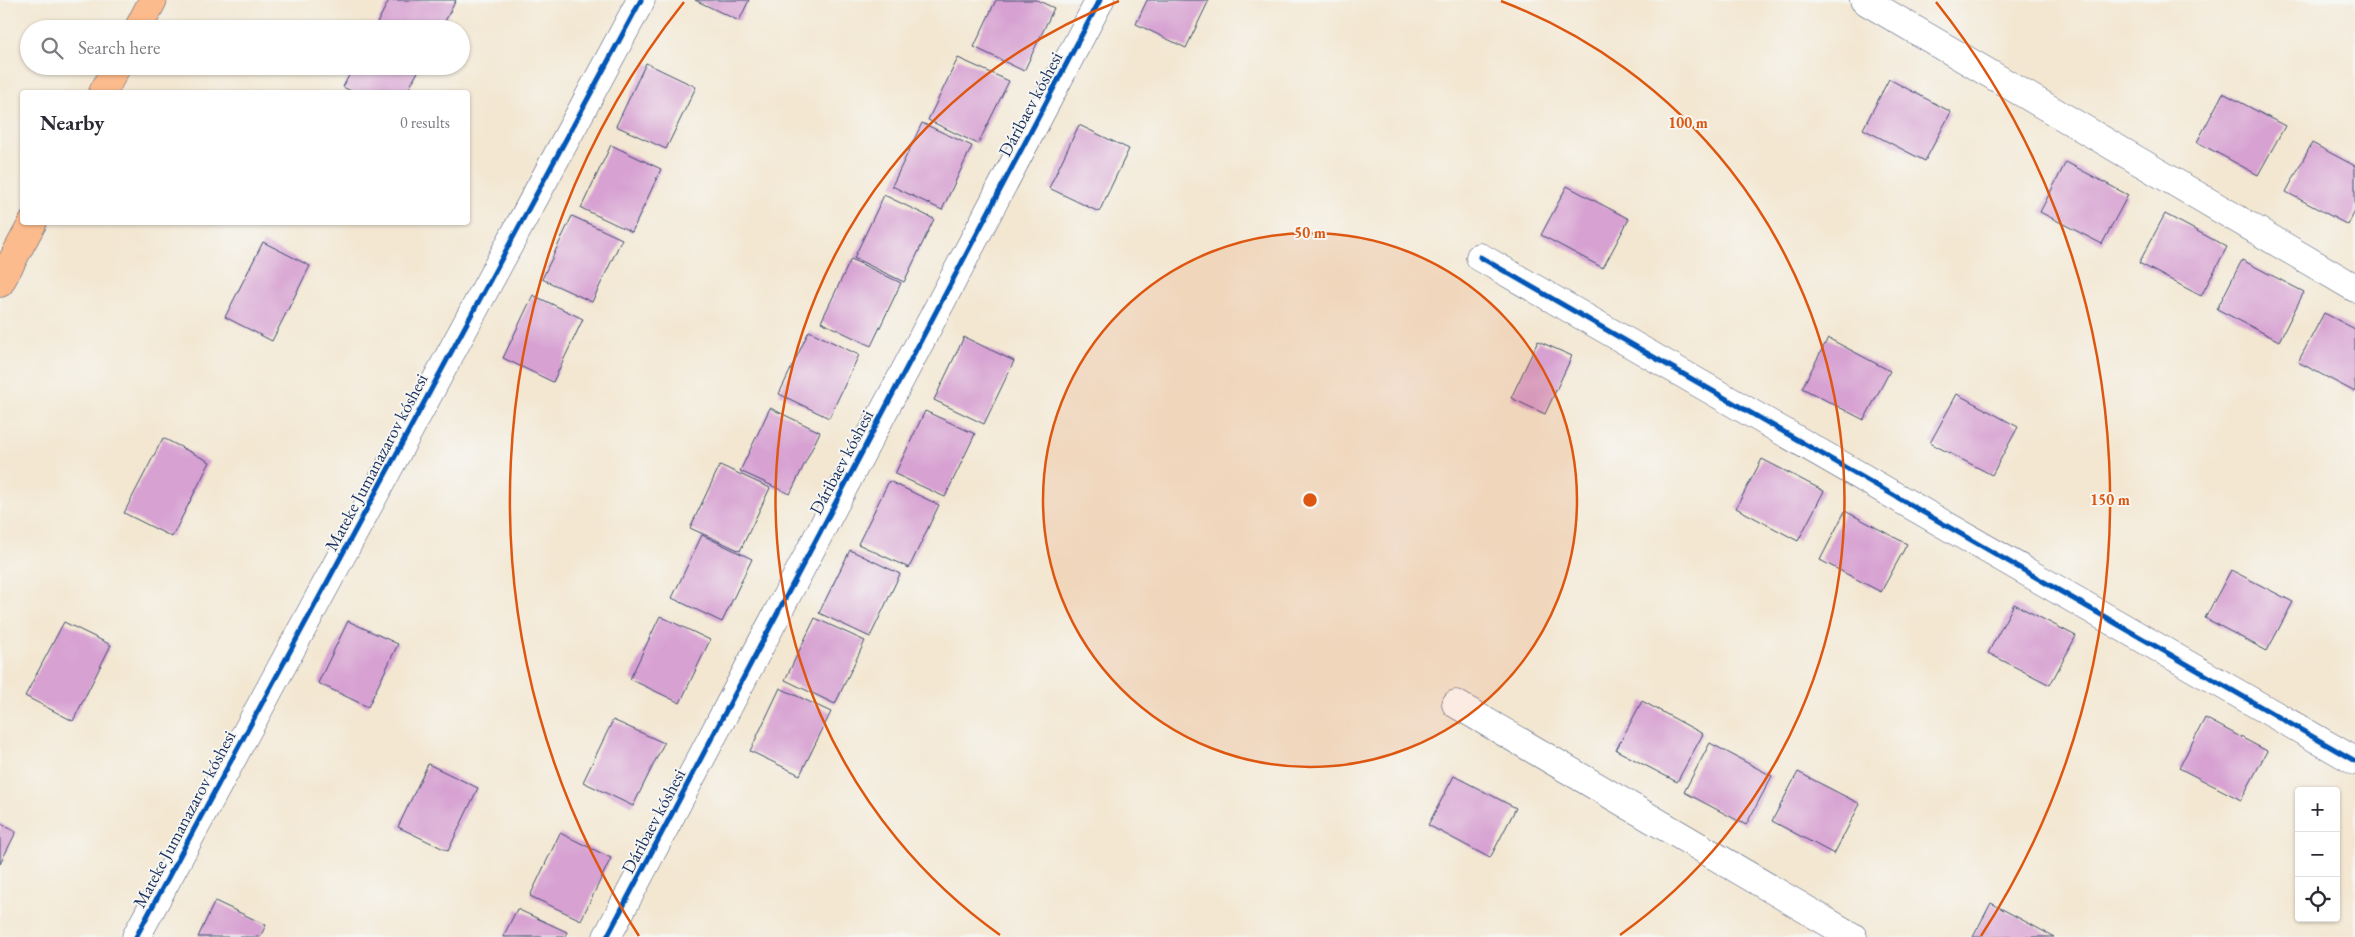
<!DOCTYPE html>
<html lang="en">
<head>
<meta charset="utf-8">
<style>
	:root { --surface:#fff; --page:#f2f2f3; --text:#2b2b33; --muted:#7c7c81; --line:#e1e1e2 }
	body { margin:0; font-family:"EB Garamond",serif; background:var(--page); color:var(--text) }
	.controls { position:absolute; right:15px; bottom:15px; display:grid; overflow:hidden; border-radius:5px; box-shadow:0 1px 4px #0004 }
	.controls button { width:45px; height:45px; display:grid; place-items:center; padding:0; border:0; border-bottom:1px solid var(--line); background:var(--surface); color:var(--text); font:25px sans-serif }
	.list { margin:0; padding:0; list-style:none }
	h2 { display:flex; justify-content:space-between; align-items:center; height:65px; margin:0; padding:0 20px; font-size:21px }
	h2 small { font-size:16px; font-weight:400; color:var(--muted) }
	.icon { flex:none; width:28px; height:28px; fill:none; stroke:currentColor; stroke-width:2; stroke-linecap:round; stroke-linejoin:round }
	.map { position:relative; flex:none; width:2355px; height:937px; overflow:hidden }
	.search { position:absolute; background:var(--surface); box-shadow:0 1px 4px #0004; left:20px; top:20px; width:450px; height:55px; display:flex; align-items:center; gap:12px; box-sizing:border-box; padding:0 18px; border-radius:28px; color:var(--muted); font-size:19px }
	.panel { position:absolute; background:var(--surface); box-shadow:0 1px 4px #0004; left:20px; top:90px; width:450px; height:135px; border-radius:5px }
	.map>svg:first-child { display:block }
	.building { fill:#d7a1d2 }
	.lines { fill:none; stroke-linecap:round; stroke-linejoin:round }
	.street-casing { stroke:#3b4b6f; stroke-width:29 }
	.primary-casing { stroke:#3b4b6f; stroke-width:29 }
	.street { stroke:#fff; stroke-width:28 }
	.primary { stroke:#fbbb8c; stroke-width:28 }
	.cycleway-casing { stroke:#f6f6f2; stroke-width:8 }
	.cycleway { stroke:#0057b8; stroke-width:5 }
	.ring { fill:none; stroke:#de5710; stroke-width:2.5 }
	.labels { text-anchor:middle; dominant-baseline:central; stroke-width:4; stroke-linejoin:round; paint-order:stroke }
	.street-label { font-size:18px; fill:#1b2f5e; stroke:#f6f6f2 }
	.centre { fill:#de5710; stroke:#f6f6f2; stroke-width:2.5 }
	.ring-label { font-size:15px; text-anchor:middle; font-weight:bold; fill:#de5710; stroke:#f6f6f2; stroke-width:4; stroke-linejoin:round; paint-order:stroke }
</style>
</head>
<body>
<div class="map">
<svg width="2355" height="937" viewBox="0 0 2355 937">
	<rect width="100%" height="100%" fill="#f6f6f2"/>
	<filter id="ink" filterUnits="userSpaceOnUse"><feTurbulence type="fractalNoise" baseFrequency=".02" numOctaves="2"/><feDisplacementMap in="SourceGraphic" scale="10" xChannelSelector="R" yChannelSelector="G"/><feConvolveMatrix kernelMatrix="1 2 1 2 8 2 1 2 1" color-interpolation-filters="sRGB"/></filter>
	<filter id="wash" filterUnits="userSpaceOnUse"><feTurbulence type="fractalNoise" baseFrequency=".0096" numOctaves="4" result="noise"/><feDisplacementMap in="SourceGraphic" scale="20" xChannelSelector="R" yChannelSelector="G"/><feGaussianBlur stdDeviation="1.12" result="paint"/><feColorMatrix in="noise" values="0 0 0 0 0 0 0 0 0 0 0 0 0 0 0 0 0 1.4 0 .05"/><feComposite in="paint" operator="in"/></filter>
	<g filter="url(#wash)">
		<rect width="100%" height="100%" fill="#f3e7d2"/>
		<g id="blocks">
			<path class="building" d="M389 0H456L441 29H374Z
				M695 0H749L739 21Z
				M996 0H1037L1054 8 1024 71 974 47Z
				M1147 0H1209L1186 48 1136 24Z
				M958 58 1009 81 978 144 928 120Z
				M646 63 696 87 666 149 616 126Z
				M354 66H421L407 92H353L343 87Z
				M1889 79 1951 112 1925 161 1863 129Z
				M2223 93 2285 126 2258 175 2197 142Z
				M922 123 972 146 942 210 892 186Z
				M1079 125 1129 149 1099 212 1049 188Z
				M2312 143 2355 166V211L2348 225 2286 192Z
				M611 145 661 169 632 232 581 208Z
				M2066 162 2128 195 2102 244 2040 212Z
				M1567 186 1629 219 1603 268 1541 235Z
				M884 195 934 219 904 282 854 258Z
				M2165 214 2227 247 2201 296 2139 263Z
				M572 216 622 239 592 302 542 279Z
				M263 242 310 266 272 341 225 317Z
				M851 259 901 283 871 346 821 322Z
				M2242 260 2304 292 2279 341 2217 309Z
				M533 295 583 319 553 382 503 358Z
				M2324 313 2355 329V392L2298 362Z
				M809 331 859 355 829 418 779 394Z
				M964 337 1014 361 984 424 934 400Z
				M1828 338 1890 371 1864 420 1802 388Z
				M1538 341 1572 356 1545 414 1511 398Z
				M1957 394 2018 427 1992 475 1930 443Z
				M770 408 820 432 790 494 740 471Z
				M925 411 975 434 945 497 895 474Z
				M163 438 210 462 172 537 124 513Z
				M1762 459 1824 491 1798 541 1736 508Z
				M720 465 770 488 740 551 690 528Z
				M889 481 939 505 909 568 858 544Z
				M1845 511 1907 544 1881 592 1820 560Z
				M702 535 752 559 722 622 672 598Z
				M850 550 900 574 870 637 819 613Z
				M2231 570 2293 602 2267 651 2205 618Z
				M2014 604 2076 636 2050 685 1988 653Z
				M660 616 710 640 680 703 630 679Z
				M815 618 865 641 835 704 785 680Z
				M348 621 398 644 368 707 318 683Z
				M64 622 111 645 73 721 25 696Z
				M780 688 831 712 800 775 750 751Z
				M1642 701 1703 734 1677 782 1616 750Z
				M2205 718 2267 751 2241 800 2179 768Z
				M613 720 664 743 633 806 583 782Z
				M1710 743 1772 776 1746 825 1684 792Z
				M428 764 478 788 448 851 398 827Z
				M1798 772 1860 804 1834 854 1772 821Z
				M1454 776 1516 808 1490 858 1428 825Z
				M0 823 16 832 0 864Z
				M560 833 611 858 581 920 530 896Z
				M215 901 266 925 260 937H198Z
				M1991 903 2054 937H1973Z
				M517 909 567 932 565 937H503Z"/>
		</g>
	</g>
	<g filter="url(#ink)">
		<use href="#blocks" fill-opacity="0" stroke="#3b4b6f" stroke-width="1"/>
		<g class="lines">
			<g class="street-casing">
				<path id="street" d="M1864 0 2355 288
					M1480 257 2355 761
					M1456 704 1853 937
					M136 937 641 0
					M607 937 1100 0"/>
			</g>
			<g class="primary-casing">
				<path id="primary" d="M138 29 153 0
					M103 92 117 66
					M0 283 33 222"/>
			</g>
			<use href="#street" class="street"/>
			<use href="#primary" class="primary"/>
			<g class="cycleway-casing">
				<path id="cycleway" d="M1480 257 2355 761
					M136 937 641 0
					M607 937 1100 0"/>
			</g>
			<use href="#cycleway" class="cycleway"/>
		</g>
	</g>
	<circle cx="1310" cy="500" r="267" fill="#de5710" fill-opacity=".12"/>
	<g class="ring">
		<circle cx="1310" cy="500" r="267"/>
		<path d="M1000 935A534 534 0 0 1 1119 1M1501 1A534 534 0 0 1 1620 935"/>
		<path d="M639 936A800 800 0 0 1 684 2M1936 2A800 800 0 0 1 1981 936"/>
	</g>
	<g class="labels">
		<g class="street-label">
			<text transform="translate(1030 104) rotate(-62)">Dáribaev kóshesi</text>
			<text transform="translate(376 462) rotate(-62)">Mateke Jumanazarov kóshesi</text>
			<text transform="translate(841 462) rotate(-62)">Dáribaev kóshesi</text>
			<text transform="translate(184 819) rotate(-62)">Mateke Jumanazarov kóshesi</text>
			<text transform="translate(653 821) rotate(-62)">Dáribaev kóshesi</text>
		</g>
	</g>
	<circle cx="1310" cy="500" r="8" class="centre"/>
	<g class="ring-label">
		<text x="1688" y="128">100 m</text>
		<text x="1310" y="238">50 m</text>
		<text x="2110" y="505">150 m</text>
	</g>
</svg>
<div class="controls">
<button>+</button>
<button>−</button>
<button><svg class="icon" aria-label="locate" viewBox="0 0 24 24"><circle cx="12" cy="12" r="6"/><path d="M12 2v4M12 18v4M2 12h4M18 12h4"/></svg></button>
</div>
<div class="search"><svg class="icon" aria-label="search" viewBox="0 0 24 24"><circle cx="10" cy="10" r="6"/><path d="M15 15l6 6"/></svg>Search here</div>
<section class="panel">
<h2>Nearby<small>0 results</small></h2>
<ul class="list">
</ul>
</section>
</div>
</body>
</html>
